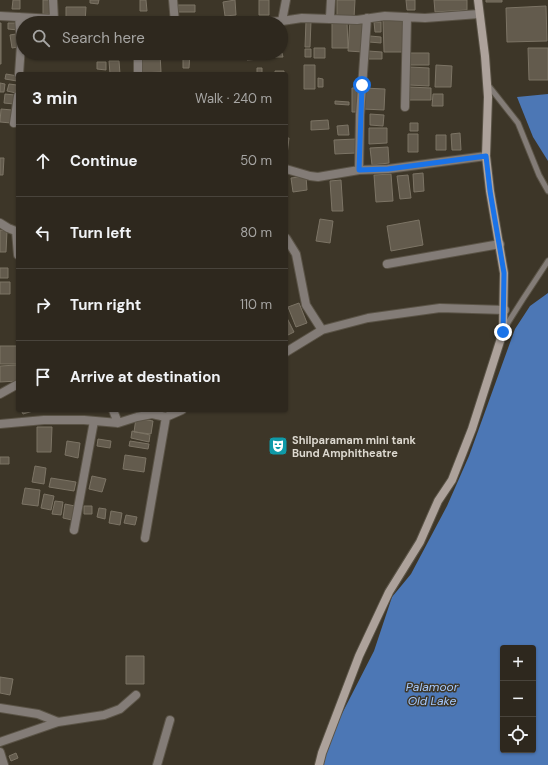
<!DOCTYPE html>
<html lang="en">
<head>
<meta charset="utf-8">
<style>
	:root { --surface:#2e281e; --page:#363027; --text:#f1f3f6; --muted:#a7a6a4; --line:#49443c }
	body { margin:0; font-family:"DM Sans",sans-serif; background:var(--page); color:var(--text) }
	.controls { position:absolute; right:12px; bottom:12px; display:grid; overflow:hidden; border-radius:4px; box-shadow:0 1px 3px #0004 }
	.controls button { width:36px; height:36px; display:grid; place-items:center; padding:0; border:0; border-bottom:1px solid var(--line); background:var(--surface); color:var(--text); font:20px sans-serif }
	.stop { position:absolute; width:12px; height:12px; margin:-9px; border:3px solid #1a73e8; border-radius:50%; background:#fff }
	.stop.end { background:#1a73e8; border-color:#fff; box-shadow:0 1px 4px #0008 }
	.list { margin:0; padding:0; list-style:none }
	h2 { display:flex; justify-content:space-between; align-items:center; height:52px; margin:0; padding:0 16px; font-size:17px }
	h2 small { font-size:13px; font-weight:400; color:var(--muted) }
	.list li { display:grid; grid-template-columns:26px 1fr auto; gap:12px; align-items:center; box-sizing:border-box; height:72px; padding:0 16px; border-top:1px solid var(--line) }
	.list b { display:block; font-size:15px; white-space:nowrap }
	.list em { font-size:13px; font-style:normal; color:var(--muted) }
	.icon { flex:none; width:22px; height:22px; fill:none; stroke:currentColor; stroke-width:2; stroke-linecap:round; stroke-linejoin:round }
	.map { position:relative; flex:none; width:548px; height:765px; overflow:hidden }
	.search { position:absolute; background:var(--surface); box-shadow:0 1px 3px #0004; left:16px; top:16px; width:272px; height:44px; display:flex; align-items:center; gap:10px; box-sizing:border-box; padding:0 14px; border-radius:22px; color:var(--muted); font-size:15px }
	.panel { position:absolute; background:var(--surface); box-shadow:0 1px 3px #0004; left:16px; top:72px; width:272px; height:340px; border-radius:4px }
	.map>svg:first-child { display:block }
	.water { fill:#4c77b5; fill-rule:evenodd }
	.building { fill:#635b4d; stroke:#7c7465 }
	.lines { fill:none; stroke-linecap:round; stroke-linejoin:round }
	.lane-casing { stroke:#5a5346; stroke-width:7 }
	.street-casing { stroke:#5a5346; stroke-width:10 }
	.secondary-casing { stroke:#5a5346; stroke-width:10 }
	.lane { stroke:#837c77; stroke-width:5 }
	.street { stroke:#837c77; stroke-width:8 }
	.secondary { stroke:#ada29b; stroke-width:8 }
	.route { stroke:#1a73e8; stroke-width:5 }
	.labels { text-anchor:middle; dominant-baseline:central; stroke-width:3; stroke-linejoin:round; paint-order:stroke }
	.poi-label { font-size:11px; font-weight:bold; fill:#dcd8cf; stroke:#3d3628; text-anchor:start }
	.water-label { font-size:12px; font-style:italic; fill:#a5c9fd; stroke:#3d3628 }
</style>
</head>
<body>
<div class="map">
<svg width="548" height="765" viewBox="0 0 548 765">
	<rect width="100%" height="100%" fill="#3d3628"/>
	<path class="water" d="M548 94V161L533 137 517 97Z
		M548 293V765H324V756L329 739 374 651 392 597 411 574 447 506 469 456 515 329 530 306ZM503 648H533V750H503Z"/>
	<path class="building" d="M13 0H20V9H12Z
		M43 0H50V14H43Z
		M90 0H99L98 4 90 3Z
		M140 0H146L147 11H140Z
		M235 0 236 15 225 16 223 2Z
		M259 0H269V15H259Z
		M337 0H355L354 18H337Z
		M406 0H415V10H407Z
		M434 0H467V10L435 12Z
		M486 0H502V2H486Z
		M178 5H195V12H178Z
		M546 6 547 41 507 42 506 8Z
		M66 7H86L85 23H66Z
		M350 20 364 21 363 52 348 51Z
		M383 20H403L404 52H384Z
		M306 21H311L310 47H305Z
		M332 21H347L348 48H332Z
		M374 22H381V32H375Z
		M0 23H1V64H0Z
		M8 23H18V30L8 29Z
		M16 34 18 47 12 48 10 35Z
		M370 36 381 37V43L369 42Z
		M314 48H325V58H314Z
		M528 48H548V80H529Z
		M305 49H311V57H305Z
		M368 51 382 52V59H368Z
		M26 53H50L49 59 26 55Z
		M141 53H160L161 72 141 73Z
		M175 53H182V59H176Z
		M183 53H190L189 68H183Z
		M247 53H260V59L247 60Z
		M274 53H282L283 57H274Z
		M410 53H429V65H410Z
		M109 61H119L120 74H110Z
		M97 62H106V70L97 69Z
		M304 65H315V89H304Z
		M436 65 452 66 451 87H435Z
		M410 67 429 68V86L409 85Z
		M257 68H262V74H257Z
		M275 71H284V74H275Z
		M6 74 18 76 17 81 5 79Z
		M318 78 323 79V87H318Z
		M0 83 5 84 4 92H0Z
		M9 84 17 85 16 93 7 91Z
		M409 87 431 88V100H408Z
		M352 88H358V112H352Z
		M363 88 385 89 384 110 363 109Z
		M5 94 15 95 14 104 4 103Z
		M433 94H443V106H432Z
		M335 101 349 102V105L335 104Z
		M1 109 12 110 11 123 0 122Z
		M370 114 384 115 383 126 370 125Z
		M328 120 329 129 311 130V121Z
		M410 123H418V131H410Z
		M348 125 349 135H338L337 126Z
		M369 128H387V143L369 144Z
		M460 133 461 150H452L451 134Z
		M408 134H418V152H408Z
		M436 135H446V150H436Z
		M286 138H289L287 155H286Z
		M356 139V153L335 154 334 140Z
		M388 147 389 163 372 165 370 148Z
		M0 158H4L3 175H0Z
		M423 173 424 191 414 192 413 174Z
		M391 174 393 201 376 202 374 175Z
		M408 175 411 198 400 199 397 176Z
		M306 176 307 190 293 192 291 178Z
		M341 180 343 211H332L330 181Z
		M320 219 333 221 330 243 316 241Z
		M419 220 423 245 391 251 387 226Z
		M0 230 7 231 6 252H0Z
		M0 268H8V278H0Z
		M0 282H10V294H0Z
		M299 303 307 323 296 327 288 307Z
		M286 316 294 332 286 336Z
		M0 346H18V364H0Z
		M17 365 18 381 0 382V366Z
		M21 410H33V411L23 414Z
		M136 418 153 421 151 434 134 432Z
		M37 427H52L51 452H37Z
		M132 431 150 435 149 442 131 438Z
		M98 439 111 441 110 448 97 446Z
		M67 441 80 443 78 458 65 455Z
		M130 441 149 444 148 449 129 446Z
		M125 455 146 458 144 472 123 469Z
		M0 457H9V464H0Z
		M35 466 46 468 44 484 32 482Z
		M92 476 106 479 102 492 89 489Z
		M51 478 76 482 74 491 49 487Z
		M25 488 40 490 38 506 22 504Z
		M44 494 54 496 51 510 41 508Z
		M55 501 63 502 61 515 52 514Z
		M65 504 75 506 72 520 63 518Z
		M84 506H92V514H84Z
		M99 508 106 509 105 519 97 517Z
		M111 511 122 513 120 525 109 523Z
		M126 515 137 517 135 525 124 523Z
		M126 656H144V684H126Z
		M0 677 13 679 10 695 0 693Z
		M16 753 18 758 11 761 9 756Z"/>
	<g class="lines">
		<g class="lane-casing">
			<path id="lane" d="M488 85 518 123 539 175 548 191
				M504 329 523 299 548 261"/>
		</g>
		<g class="street-casing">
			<path id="street" d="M53 0 54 19
				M173 0 175 23
				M0 16 54 19 58 23
				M330 18 331 0
				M282 21 286 0
				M193 23H254L282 21 302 18 357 20 385 16 425 18 479 14
				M138 53V74
				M19 74 21 45 19 17
				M405 107 407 17
				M14 123 18 96
				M286 169 310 176 318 177 359 170 388 169 486 156
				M359 170 360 115 367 18
				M0 223 8 228 18 232
				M16 231 18 255
				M286 238 296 254 306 305 322 330
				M387 264 500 244
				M286 352 322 330 368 318 440 308 505 310
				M0 394 18 384
				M113 410 118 423
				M0 424 44 420H84L118 423 137 417 152 414 166 417 182 410
				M74 530 94 421
				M145 538 166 417
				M0 708 38 714 58 722 104 715 120 709 136 695
				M0 742 58 722
				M0 752 4 765
				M157 765 170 720"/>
		</g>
		<g class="secondary-casing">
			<path id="secondary" d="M319 765 322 753 359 656 389 592 420 542 438 501 452 480 472 429 503 332 504 273 490 191 486 156 488 97 485 56 478 0"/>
		</g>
		<use href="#lane" class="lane"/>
		<use href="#street" class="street"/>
		<use href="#secondary" class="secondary"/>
	</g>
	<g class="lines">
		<path class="route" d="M362 85 359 170 388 169 486 156 490 191 504 273 503 332"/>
	</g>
	<defs>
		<g id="theatre-square" transform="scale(1)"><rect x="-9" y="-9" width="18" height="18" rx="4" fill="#0f9aa8" stroke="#3d3628"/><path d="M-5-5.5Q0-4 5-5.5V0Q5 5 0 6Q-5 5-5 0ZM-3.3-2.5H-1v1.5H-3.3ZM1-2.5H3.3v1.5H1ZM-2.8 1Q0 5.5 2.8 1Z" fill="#fff"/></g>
	</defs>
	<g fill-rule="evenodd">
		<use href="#theatre-square" x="278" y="446"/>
	</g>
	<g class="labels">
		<g class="poi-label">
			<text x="292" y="440">Shilparamam mini tank<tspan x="292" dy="13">Bund Amphitheatre</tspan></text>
		</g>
		<g class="water-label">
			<text x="432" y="687">Palamoor<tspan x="432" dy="14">Old Lake</tspan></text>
		</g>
	</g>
</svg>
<div class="controls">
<button>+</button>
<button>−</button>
<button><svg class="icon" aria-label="locate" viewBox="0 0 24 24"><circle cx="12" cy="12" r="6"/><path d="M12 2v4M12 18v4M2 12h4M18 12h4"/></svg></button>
</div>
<div class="stop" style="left:362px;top:85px"></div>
<div class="stop end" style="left:503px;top:332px"></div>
<div class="search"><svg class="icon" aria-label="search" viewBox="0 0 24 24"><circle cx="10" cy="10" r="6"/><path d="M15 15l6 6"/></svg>Search here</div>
<section class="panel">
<h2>3 min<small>Walk · 240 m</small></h2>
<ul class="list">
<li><svg class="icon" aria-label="ahead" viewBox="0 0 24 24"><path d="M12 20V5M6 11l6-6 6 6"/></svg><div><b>Continue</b></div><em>50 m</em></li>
<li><svg class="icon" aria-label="left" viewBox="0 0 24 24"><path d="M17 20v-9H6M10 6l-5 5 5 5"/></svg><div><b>Turn left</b></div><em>80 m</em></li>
<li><svg class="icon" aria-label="right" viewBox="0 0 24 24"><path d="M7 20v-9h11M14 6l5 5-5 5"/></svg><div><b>Turn right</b></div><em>110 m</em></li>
<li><svg class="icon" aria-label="arrive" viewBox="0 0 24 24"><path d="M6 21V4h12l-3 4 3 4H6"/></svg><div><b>Arrive at destination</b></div></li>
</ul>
</section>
</div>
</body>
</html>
